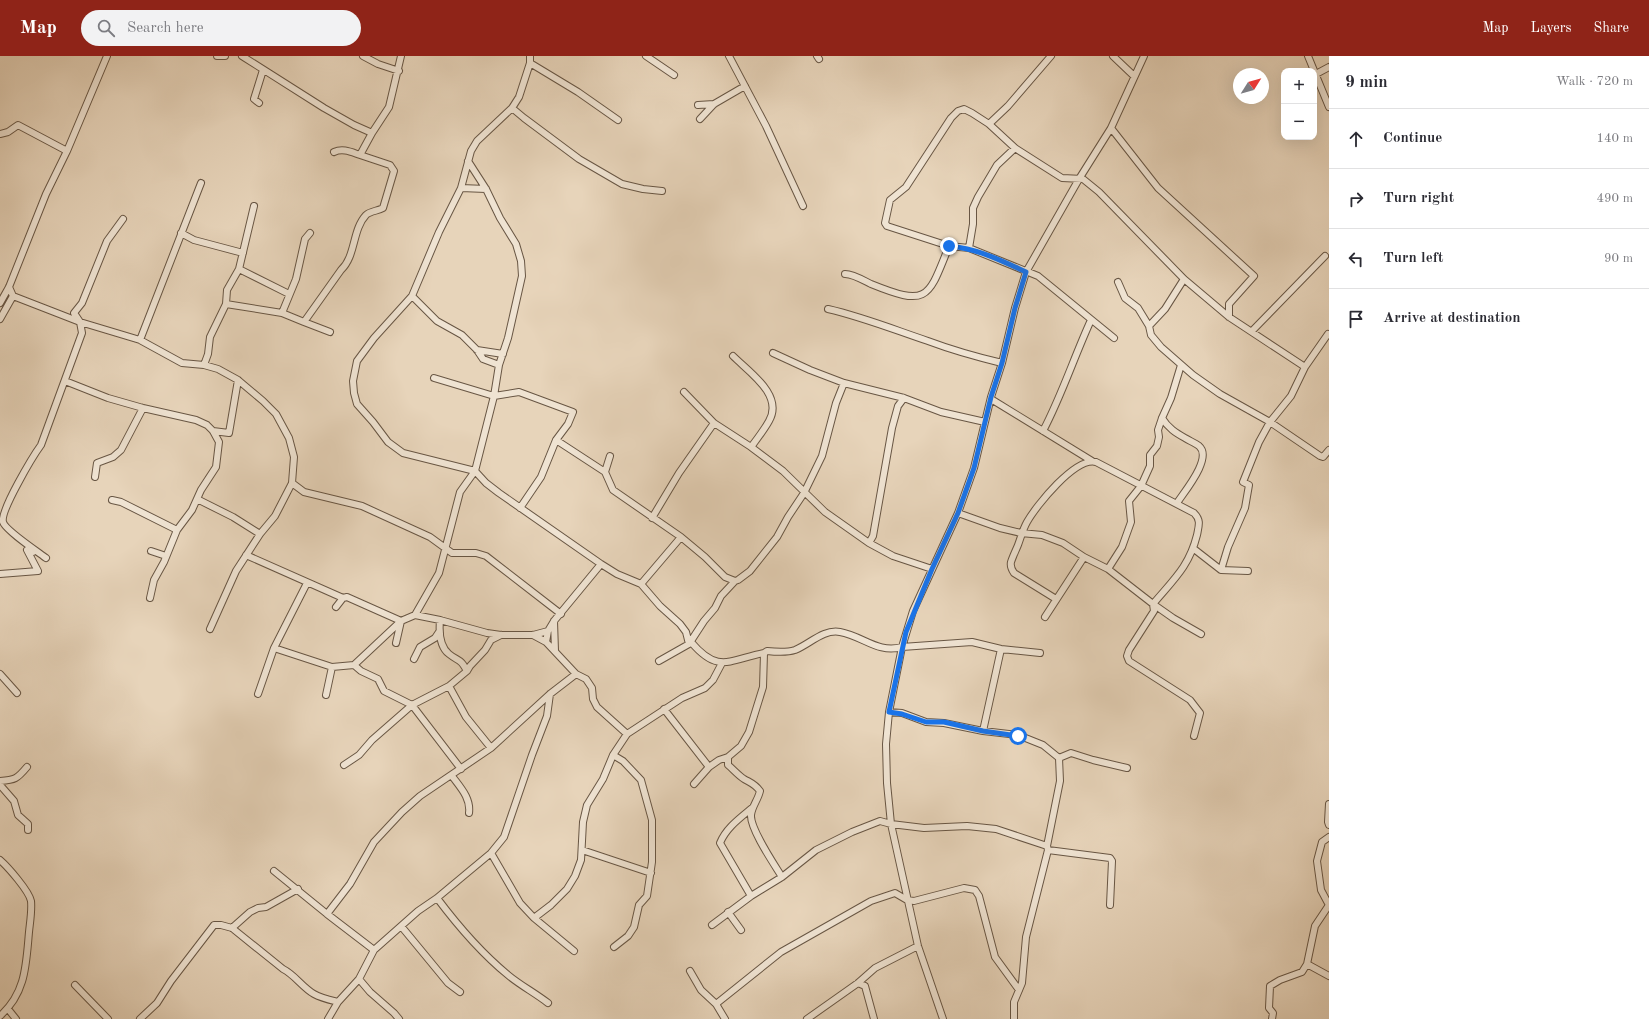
<!DOCTYPE html>
<html lang="en">
<head>
<meta charset="utf-8">
<style>
	:root { --surface:#fff; --page:#f2f2f3; --text:#2b2b33; --muted:#7c7c81; --line:#e1e1e2; --accent:#8f2418 }
	body { margin:0; font-family:"Old Standard TT",serif; background:var(--page); color:var(--text) }
	.controls { position:absolute; right:12px; top:12px; display:grid; overflow:hidden; border-radius:8px; box-shadow:0 4px 16px #0002 }
	.controls button { width:36px; height:36px; display:grid; place-items:center; padding:0; border:0; border-bottom:1px solid var(--line); background:var(--surface); color:var(--text); font:20px sans-serif }
	.compass { position:absolute; left:1233px; top:12px; width:36px; height:36px; border-radius:50%; background:var(--surface); box-shadow:0 4px 16px #0002; rotate:53deg }
	.stop { position:absolute; width:12px; height:12px; margin:-9px; border:3px solid #1a73e8; border-radius:50%; background:#fff }
	.stop.end { background:#1a73e8; border-color:#fff; box-shadow:0 1px 4px #0008 }
	.list { margin:0; padding:0; list-style:none }
	h2 { display:flex; justify-content:space-between; align-items:center; height:52px; margin:0; padding:0 16px; font-size:17px }
	h2 small { font-size:13px; font-weight:400; color:var(--muted) }
	.list li { display:grid; grid-template-columns:26px 1fr auto; gap:12px; align-items:center; box-sizing:border-box; height:60px; padding:0 16px; border-top:1px solid var(--line) }
	.list b { display:block; font-size:15px; white-space:nowrap }
	.list em { font-size:13px; font-style:normal; color:var(--muted) }
	.icon { flex:none; width:22px; height:22px; fill:none; stroke:currentColor; stroke-width:2; stroke-linecap:round; stroke-linejoin:round }
	.map { position:relative; flex:none; width:1329px; height:963px; overflow:hidden }
	header { display:flex; align-items:center; gap:24px; box-sizing:border-box; height:56px; padding:0 20px; background:var(--accent); color:#fff }
	header strong { font-size:19px }
	nav { display:flex; gap:22px; margin-inline-start:auto; font-size:14px }
	.search { width:280px; height:36px; background:var(--page); display:flex; align-items:center; gap:10px; box-sizing:border-box; padding:0 14px; border-radius:22px; color:var(--muted); font-size:15px }
	main { display:flex }
	aside { flex:1; background:var(--surface) }
	.map>svg:first-child { display:block }
	.lines { fill:none; stroke-linecap:round; stroke-linejoin:round }
	.street-casing { stroke:#685644; stroke-width:8 }
	.street { stroke:#efe3d2; stroke-width:6 }
	.route { stroke:#1a73e8; stroke-width:5 }
</style>
</head>
<body>
<header>
<strong>Map</strong>
<div class="search"><svg class="icon" aria-label="search" viewBox="0 0 24 24"><circle cx="10" cy="10" r="6"/><path d="M15 15l6 6"/></svg>Search here</div>
<nav><a>Map</a><a>Layers</a><a>Share</a></nav>
</header>
<main>
<div class="map">
<svg width="1329" height="963" viewBox="0 0 1329 963">
	<rect width="100%" height="100%" fill="#e7d4ba"/>
	<filter id="stains"><feTurbulence type="fractalNoise" baseFrequency=".005" numOctaves="4"/><feColorMatrix values="0 0 0 0 .2 0 0 0 0 .09 0 0 0 0 .02 0 0 0 .5 -.17"/></filter>
	<radialGradient id="worn" r=".72"><stop offset=".6" stop-color="#630" stop-opacity="0"/><stop offset="1" stop-color="#630" stop-opacity=".3"/></radialGradient>
	<g class="lines">
		<g class="street-casing">
			<path id="street" d="M217 0H225
				M242 0 324 52 354 69 372 77
				M363 0 378 8 399 15
				M530 0V7L519 41 512 52 477 85 471 95 461 132 439 176 412 240 374 282 357 305 353 325 354 337 357 348 373 366 388 386 403 397 475 415 486 427 499 437 601 508 617 518 641 528 660 550 680 568 686 576 689 588
				M646 0 674 19
				M729 0 766 70 803 150
				M817 0 819 3
				M1113 0 1134 20
				M1308 0 1329 51
				M530 7 578 36 618 64
				M1316 18 1329 11
				M259 47 254 43 263 14
				M698 49 714 48
				M512 52 524 62 579 103 622 128 643 133 662 135
				M700 63 714 48 745 30
				M989 68 1008 50 1051 0
				M1111 72 1158 132 1254 220 1229 248V261
				M0 78 8 76 18 69 67 95
				M334 96C343 92 351 96 360 99
				M461 132 486 133
				M181 177 194 184 243 197
				M969 192 973 168V152L978 141 997 109 1015 92
				M239 213 289 238
				M845 218C853 218 863 224 871 228 928 251 928 243 949 190
				M1118 226 1125 242 1138 252 1149 270 1151 279 1161 291 1193 319 1220 338 1270 366 1320 400 1323 401 1329 394
				M9 231 13 240 80 266 140 284 182 307 204 309 218 313 238 324 263 345 276 358 289 382 294 401 292 427 275 460 260 478 236 515 210 573
				M412 240 437 265 462 279 477 294 483 303 499 309
				M0 247 9 231 46 138 67 95 107 0
				M226 248 282 257 304 266
				M828 253C863 261 895 274 928 285 952 294 977 301 1002 307
				M282 257 296 223 305 183 310 177
				M0 263 13 240
				M1149 270 1165 253 1184 223
				M1252 275 1325 200
				M330 276 304 266 341 214C356 200 352 174 366 159 370 155 378 155 383 152L394 115 390 109 360 99 372 77 389 51 401 0
				M1114 282 1038 220 969 192 949 190 887 170 885 167 890 144 906 131 951 62 958 55 964 53 972 57 989 68 1015 92 1062 122 1083 123 1099 136 1184 223 1229 261 1305 311 1291 340 1270 366 1259 386 1243 426 1249 429 1245 452 1228 491 1221 514
				M140 284 201 127
				M477 294 503 298
				M773 297 810 314 844 327 904 342 941 356 985 366
				M733 300C749 316 784 339 769 365 764 374 757 383 751 391
				M204 309 208 298 210 281 226 248 227 234 239 213 254 150
				M1305 311 1328 278
				M434 322 494 340 519 336 573 356 568 368 556 384 541 421 520 452
				M65 325 108 342 143 352 196 364 207 369 213 375 219 386 216 411 201 434 192 454 177 474 164 506 154 524 150 542
				M684 336 714 367 751 391 783 415 825 456 869 487 893 500 932 513
				M991 343 1092 405
				M1162 362C1168 372 1176 377 1185 382 1190 385 1195 387 1199 390 1213 402 1184 436 1177 447
				M213 375 229 377 238 324
				M1043 375C1062 339 1074 301 1091 264
				M556 384 605 416
				M610 400 605 416 613 434 681 481 705 501 725 521 735 525
				M95 421 97 407 113 401 121 394 143 352
				M292 427 304 436 362 450 430 481 452 497H476L486 500 561 558
				M197 443 233 461 260 478
				M112 444 121 446 177 474
				M958 457 1000 472 1021 477 1042 479 1063 487 1084 501 1108 513 1153 548 1173 562 1201 578
				M652 462 679 417 714 367
				M869 487 873 480 892 372 898 350 904 342
				M1194 493 1221 514 1248 515
				M151 495 166 500
				M246 499 343 542
				M46 502C38 496 5 474 3 466 0 455 33 400 41 389L82 277 80 266 74 257 82 247 107 185 123 163
				M1108 513 1122 491 1131 466 1129 445 1141 430 1150 410V399L1157 390 1159 381 1158 374 1162 362 1171 342 1181 309
				M0 518 38 515 27 494 33 496
				M641 528 681 481
				M1056 543 1014 517C1012 514 1010 510 1011 506 1013 500 1016 494 1018 489 1021 481 1023 473 1027 466 1036 450 1075 401 1096 406L1194 457C1201 464 1199 469 1197 479 1189 511 1173 524 1153 548L1154 555 1129 594 1127 600 1129 605 1190 644 1200 657 1194 680
				M415 559 439 517 460 436 475 415 494 340 499 309 508 282 522 220 521 205 516 188 500 162 486 133 468 105
				M1045 561 1084 501
				M440 564C439 575 439 590 449 598 459 606 460 602 467 615
				M554 565 555 595
				M533 579 546 586 576 618 586 623 592 632 593 643 597 651 627 678
				M546 586 548 575 554 565 601 508
				M396 587 401 565 415 559 440 564 487 577 501 579H533L548 575
				M689 588 691 586C718 618 729 604 764 597L767 595C776 596 786 597 795 594 810 588 823 573 840 576 863 580 878 598 902 591L972 586 1001 593 1040 597
				M274 592 332 611 354 609 401 565 347 541 343 542 336 551
				M414 603 420 591 435 582 439 576
				M659 605 689 588 704 565 715 552 721 540 735 525 738 524 750 515 777 481 788 461 804 437 822 400 836 347 844 327
				M354 609 361 615 378 623 384 635 412 649 461 713
				M0 618 17 637
				M449 630 466 661 491 692
				M258 638 274 592 307 527
				M326 639 332 611
				M664 653 709 711
				M889 656 902 657 926 666 944 667 983 675 1018 679 1043 689 1059 702
				M983 675 1001 593
				M613 699 623 705 641 724 652 764V806L647 840 639 849 634 871 628 880 614 891
				M728 701V709C733 713 738 719 744 723 751 727 755 728 760 735 758 744 752 750 751 759 750 773 774 808 782 821L816 794 852 776 880 765 891 768 924 772 967 770 996 773 1047 790
				M1059 702 1071 697 1093 704 1127 712
				M344 709 359 699 372 684 412 649 449 630 467 615 470 610 485 594 491 584 501 579
				M452 720C460 731 471 742 469 757
				M0 725C15 724 17 723 27 711
				M694 728 709 711 719 704 728 701 741 690 749 676 763 631 764 597
				M0 729 14 745 18 759 28 768V774
				M1329 748 1328 766 1329 769
				M1329 781 1322 786 1317 805 1321 834 1329 849
				M582 794 651 817
				M1048 794 1110 802 1112 805 1110 849
				M491 797 520 847 534 862 574 895
				M0 804C8 811 29 835 31 845 32 855 30 866 29 876 26 909 26 937 0 960
				M274 815 327 858 374 894
				M751 840 720 787C726 772 740 762 752 752
				M437 842C458 870 480 896 508 919 520 929 535 937 548 947
				M728 856 741 874
				M327 858 350 828 374 786 402 756 420 740 491 692 550 638 576 618
				M534 862 551 849 567 833 575 820 581 804 583 766 587 749 603 723 613 699 627 678 682 642 705 632 713 624 722 607
				M712 869 751 840 782 821
				M401 870 448 927 460 936
				M232 872 250 856 258 852 266 851 298 833
				M1307 908 1315 870 1329 849
				M690 915 701 934 716 948 725 963
				M359 923 370 936 394 957 399 963
				M858 927 865 930 874 963
				M75 929 108 963
				M716 948 781 896 871 845 895 837 907 844 914 845 964 832 975 834 979 840 995 901 1019 934
				M8 953 16 963
				M140 963 157 947 171 925 214 869H221L232 872 283 913C295 919 302 931 314 938 321 942 330 944 338 946
				M328 963 338 946 359 923 374 894 418 855 437 842 491 797 504 781 532 699 547 660 550 638
				M807 963 858 927 875 912 918 890
				M943 963 918 890 891 768 887 727 886 688 889 656 902 591 913 555 958 457 974 412 991 341 1002 307 1015 252 1026 216 1079 123 1111 72 1144 0
				M1014 963V946L1022 927 1026 881 1048 794 1047 790 1060 725 1059 702
				M1272 963 1273 957 1269 952 1270 930 1280 924 1302 916 1307 908 1329 920"/>
		</g>
		<use href="#street" class="street"/>
	</g>
	<g class="lines">
		<path class="route" d="M949 190C979 193 1000 204 1026 216L1015 252 1002 307 991 341 974 412 958 457 932 513 906 576 889 656 902 658 926 666H944L983 675 1018 680"/>
	</g>
	<rect width="100%" height="100%" filter="url(#stains)"/>
	<rect width="100%" height="100%" fill="url(#worn)"/>
</svg>
<div class="controls">
<button>+</button>
<button>−</button>
</div>
<svg class="compass" viewBox="-18 -18 36 36"><path d="M0-13l5 13h-10z" fill="#e53935"/><path d="M0 13l5-13h-10z" fill="#7c7c81"/></svg>
<div class="stop" style="left:1018px;top:680px"></div>
<div class="stop end" style="left:949px;top:190px"></div>
</div>
<aside>
<h2>9 min<small>Walk · 720 m</small></h2>
<ul class="list">
<li><svg class="icon" aria-label="ahead" viewBox="0 0 24 24"><path d="M12 20V5M6 11l6-6 6 6"/></svg><div><b>Continue</b></div><em>140 m</em></li>
<li><svg class="icon" aria-label="right" viewBox="0 0 24 24"><path d="M7 20v-9h11M14 6l5 5-5 5"/></svg><div><b>Turn right</b></div><em>490 m</em></li>
<li><svg class="icon" aria-label="left" viewBox="0 0 24 24"><path d="M17 20v-9H6M10 6l-5 5 5 5"/></svg><div><b>Turn left</b></div><em>90 m</em></li>
<li><svg class="icon" aria-label="arrive" viewBox="0 0 24 24"><path d="M6 21V4h12l-3 4 3 4H6"/></svg><div><b>Arrive at destination</b></div></li>
</ul>
</aside>
</main>
</body>
</html>
